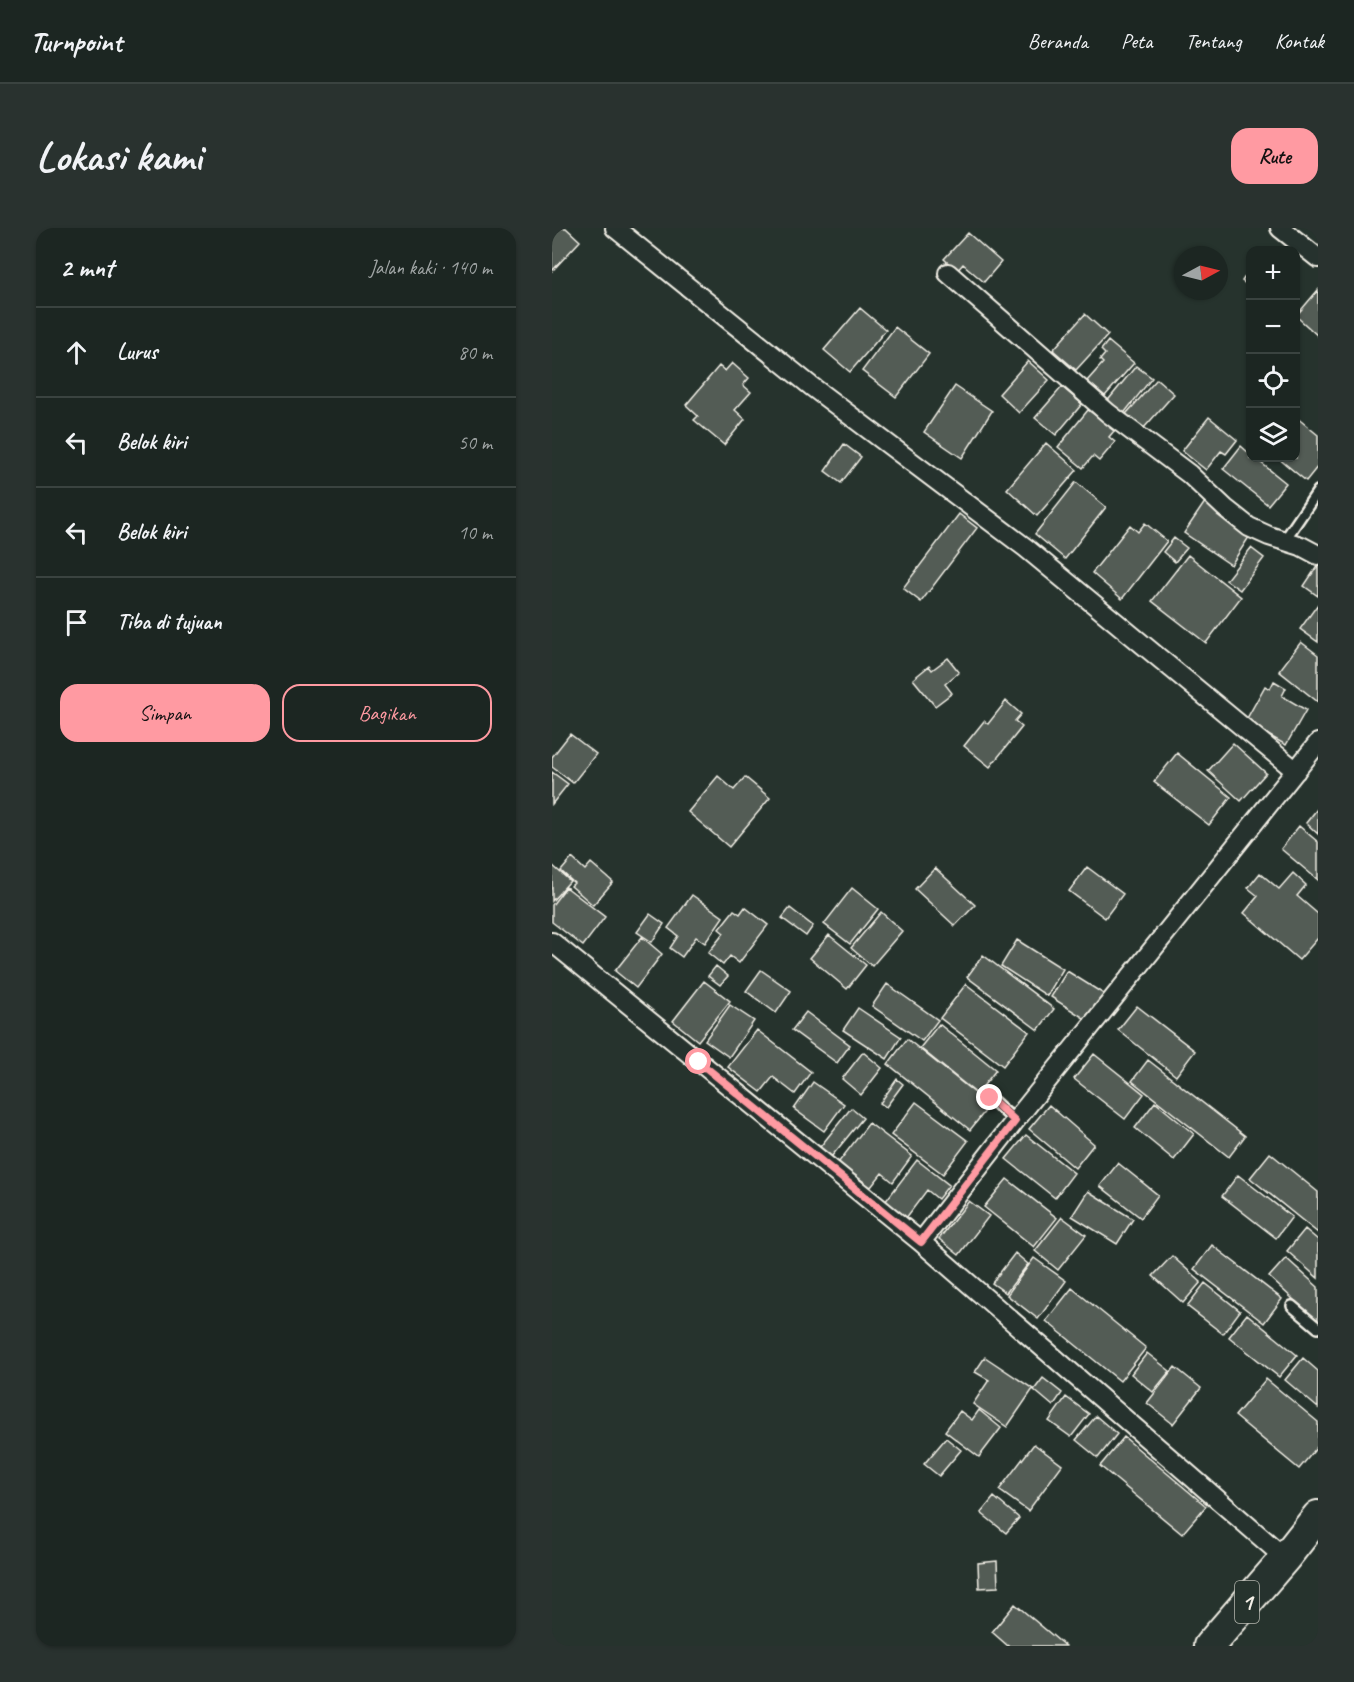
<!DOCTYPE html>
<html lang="id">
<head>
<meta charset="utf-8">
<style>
	:root { --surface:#1c2622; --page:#29322f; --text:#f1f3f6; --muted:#a0a5a5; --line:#3a4340; --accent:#ff9aa2 }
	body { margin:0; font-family:Caveat,sans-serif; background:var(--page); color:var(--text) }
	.controls { position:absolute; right:18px; top:18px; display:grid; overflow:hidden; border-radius:12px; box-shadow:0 2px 4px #0004 }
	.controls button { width:54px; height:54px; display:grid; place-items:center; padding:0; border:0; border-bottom:2px solid var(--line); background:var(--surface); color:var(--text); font:30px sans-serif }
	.compass { position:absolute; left:622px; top:18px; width:54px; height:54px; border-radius:50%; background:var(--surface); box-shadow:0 2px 4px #0004; rotate:83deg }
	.stop { position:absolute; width:18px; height:18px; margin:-14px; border:4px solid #ff9aa2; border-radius:50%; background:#fff }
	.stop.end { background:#ff9aa2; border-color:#fff; box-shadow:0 2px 6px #0008 }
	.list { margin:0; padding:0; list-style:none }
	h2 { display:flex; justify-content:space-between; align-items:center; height:78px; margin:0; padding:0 24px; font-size:26px }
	h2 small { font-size:20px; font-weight:400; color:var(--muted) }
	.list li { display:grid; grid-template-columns:39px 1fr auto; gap:18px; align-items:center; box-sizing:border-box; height:90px; padding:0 24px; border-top:2px solid var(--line) }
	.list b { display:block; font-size:22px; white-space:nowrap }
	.list em { font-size:20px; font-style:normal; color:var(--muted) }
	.actions { display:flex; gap:12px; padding:18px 24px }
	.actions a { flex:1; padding:14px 0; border:2px solid var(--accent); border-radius:18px; text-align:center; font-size:21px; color:var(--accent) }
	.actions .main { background:var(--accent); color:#111 }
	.icon { flex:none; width:33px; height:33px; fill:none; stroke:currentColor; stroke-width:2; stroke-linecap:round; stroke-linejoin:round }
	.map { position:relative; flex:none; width:766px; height:1418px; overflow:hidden; border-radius:18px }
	header { display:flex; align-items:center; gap:36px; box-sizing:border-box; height:84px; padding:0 30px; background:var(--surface); border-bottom:2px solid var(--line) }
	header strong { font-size:28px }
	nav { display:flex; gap:33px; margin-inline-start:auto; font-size:21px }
	.intro { display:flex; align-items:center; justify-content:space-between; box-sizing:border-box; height:144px; padding:0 36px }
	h1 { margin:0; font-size:42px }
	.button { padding:15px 27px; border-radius:18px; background:var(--accent); color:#111; font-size:21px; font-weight:700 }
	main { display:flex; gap:36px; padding:0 36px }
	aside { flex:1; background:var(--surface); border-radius:18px; box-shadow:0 2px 4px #0004 }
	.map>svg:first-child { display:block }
	.building { fill:#525c55; stroke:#f4f1e8; stroke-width:1.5 }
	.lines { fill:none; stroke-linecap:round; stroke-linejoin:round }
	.service-casing { stroke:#f4f1e8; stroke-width:14 }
	.minor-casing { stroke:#f4f1e8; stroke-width:22 }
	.trunk-casing { stroke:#f4f1e8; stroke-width:34 }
	.service { stroke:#26332d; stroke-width:9 }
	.minor { stroke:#26332d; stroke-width:18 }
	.trunk { stroke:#26332d; stroke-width:30 }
	.route { stroke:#ff9aa2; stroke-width:8 }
	.labels { text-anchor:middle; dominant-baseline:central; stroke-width:4.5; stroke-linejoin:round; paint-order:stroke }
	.shield { fill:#26332d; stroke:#b6b8b0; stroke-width:1.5 }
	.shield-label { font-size:24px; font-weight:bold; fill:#f4f1e8 }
</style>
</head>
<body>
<header>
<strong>Turnpoint</strong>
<nav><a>Beranda</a><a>Peta</a><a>Tentang</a><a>Kontak</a></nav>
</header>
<div class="intro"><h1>Lokasi kami</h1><a class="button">Rute</a></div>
<main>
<aside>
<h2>2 mnt<small>Jalan kaki · 140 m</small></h2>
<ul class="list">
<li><svg class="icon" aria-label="ahead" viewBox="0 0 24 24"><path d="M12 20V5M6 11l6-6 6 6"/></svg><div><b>Lurus</b></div><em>80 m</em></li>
<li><svg class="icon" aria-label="left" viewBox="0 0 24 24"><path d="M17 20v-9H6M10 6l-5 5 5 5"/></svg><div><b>Belok kiri</b></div><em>50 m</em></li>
<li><svg class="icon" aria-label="left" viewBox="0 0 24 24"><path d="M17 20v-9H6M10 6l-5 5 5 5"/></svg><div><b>Belok kiri</b></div><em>10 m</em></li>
<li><svg class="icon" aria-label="arrive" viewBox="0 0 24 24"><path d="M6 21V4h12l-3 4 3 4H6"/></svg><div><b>Tiba di tujuan</b></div></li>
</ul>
<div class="actions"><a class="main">Simpan</a><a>Bagikan</a></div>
</aside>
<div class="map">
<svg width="766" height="1418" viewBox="0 0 766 1418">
	<rect width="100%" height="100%" fill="#26332d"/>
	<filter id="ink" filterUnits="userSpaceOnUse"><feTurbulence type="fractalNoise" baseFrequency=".0167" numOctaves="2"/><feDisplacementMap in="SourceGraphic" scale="12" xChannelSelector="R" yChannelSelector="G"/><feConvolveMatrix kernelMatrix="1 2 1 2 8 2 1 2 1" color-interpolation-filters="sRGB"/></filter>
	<g filter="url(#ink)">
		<path class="building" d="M0 0H14L28 13 0 43Z
			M416 5 449 34 432 54 411 36 405 43 392 31Z
			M698 41V59L690 53Z
			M766 62V108L744 88Z
			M308 80 334 102 298 144 272 122Z
			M533 86 556 107 524 142 501 122Z
			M343 99 377 126 344 169 310 143Z
			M556 113 582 135 553 168 535 153 551 135 548 132 553 126 549 122Z
			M476 133 497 152 467 185 447 166Z
			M180 135 197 150 191 157 199 164 183 182 193 191 172 217 142 192 146 188 134 177 167 138 173 143Z
			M584 138 600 150 569 189 553 176Z
			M605 151 622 166 591 201 574 186Z
			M403 158 440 183 410 230 372 204Z
			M510 159 530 176 504 207 483 190Z
			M536 182 546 189 549 185 562 196 558 200 562 203 557 209 563 214 547 233 541 228 531 240 506 219Z
			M657 189 685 212 674 226 669 223 654 242 630 223Z
			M744 189 766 207V238L754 253 726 230H744Z
			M494 215 525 242 485 288 455 261Z
			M292 216 309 229 289 255 273 243Z
			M689 218 698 226V230H703L734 255 716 277 671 241Z
			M524 254 554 279 513 331 483 306Z
			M653 274 699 306 679 337 632 305Z
			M407 286 425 300 369 374 351 360Z
			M593 295 615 313 570 371 540 345 578 297 586 304Z
			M622 310 635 320 623 334 611 324Z
			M699 320 712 330 688 362 674 352Z
			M636 327 689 369 654 415 600 373Z
			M766 337V368L752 358Z
			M766 376V414L748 401Z
			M749 414 766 427V474L727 443Z
			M396 430 407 444 393 456 400 465 383 478 361 451 377 438 380 442Z
			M722 453 734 460 730 468 754 482 734 517 693 494 713 458 718 461Z
			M454 473 469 486 463 493 470 499 438 539 412 518 432 493 436 496Z
			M18 506 44 526 21 555 0 539V529Z
			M681 515 714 545 689 573 656 543Z
			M625 525 679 569 657 597 602 554Z
			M0 544 16 556 0 576Z
			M166 548 182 562 193 549 218 570 177 619 136 584Z
			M766 580V606L754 595Z
			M747 598 766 614V652L729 621Z
			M20 630 33 642 39 635 61 654 41 677 19 658 22 655 9 643Z
			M0 637 18 653 0 673Z
			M535 639 571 666 553 690 517 663Z
			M383 640 423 677 403 698 363 661Z
			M708 645 727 661 741 645 754 657 745 668 766 686V710L747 732 692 685 706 668 696 660Z
			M14 659 53 689 31 718 0 694V677Z
			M300 660 326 681 298 716 272 696Z
			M140 667 171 689 153 715 144 709 130 729 118 720 126 708 116 700Z
			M193 679 216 697 187 735 178 728 171 737 156 725 172 705 167 701 182 682 188 686Z
			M238 680 261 698 254 708 230 690Z
			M329 684 350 703 320 738 299 720Z
			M98 686 112 696 100 714 85 704Z
			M277 707 314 737 295 761 258 730Z
			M90 709 110 726 84 760 63 743Z
			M465 712 511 741 495 768 449 738Z
			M431 727 502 781 486 802 415 749Z
			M164 738 176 748 168 757 156 748Z
			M209 742 239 763 224 785 194 763Z
			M515 743 555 768 538 794 499 769Z
			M152 753 178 773 146 813 121 793Z
			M335 756 386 792 370 813 320 778Z
			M414 756 477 804 451 838 388 790Z
			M178 777 202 793 177 829 153 812Z
			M585 778 643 823 624 848 566 802Z
			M306 780 349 809 335 831 291 802Z
			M254 784 298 817 285 835 240 802Z
			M387 796 444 842 425 866 368 820Z
			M205 802 259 844 243 866 221 849 209 864 176 839Z
			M355 811 438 877 418 902 336 836Z
			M311 824 330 840 309 867 290 851Z
			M542 826 592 866 573 891 522 851Z
			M596 832 693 908 677 929 580 853Z
			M345 851 351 856 334 879 328 875Z
			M261 854 292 876 272 903 242 881Z
			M364 874 416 913 391 946 339 907Z
			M603 874 642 906 622 932 583 900Z
			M497 877 542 916 523 940 477 901Z
			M299 880 311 890 275 934 264 924Z
			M317 895 360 928 341 954 330 945 319 959 286 935Z
			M474 907 522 945 503 970 454 931Z
			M718 925 766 964V1005L698 950Z
			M365 932 397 957 386 971 375 962 354 990 333 974Z
			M566 935 606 967 589 990 548 958Z
			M686 947 740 989 724 1010 670 968Z
			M455 951 505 990 482 1019 432 979Z
			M536 963 581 991 565 1016 520 988Z
			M417 973 437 988 407 1027 387 1011Z
			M510 989 534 1007 506 1042 483 1023Z
			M753 1001 766 1012V1050L735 1023Z
			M660 1017 730 1071 712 1095 642 1041Z
			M463 1025 476 1036 454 1065 440 1055Z
			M620 1028 649 1054 631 1075 601 1048Z
			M482 1030 514 1053 486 1091 455 1067Z
			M734 1030 766 1059V1094L717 1049Z
			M653 1055 688 1083 671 1106 635 1078Z
			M520 1060 594 1120 568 1153 494 1093Z
			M695 1086 745 1127 727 1149 677 1109Z
			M595 1125 618 1143 601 1164 579 1146Z
			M433 1129 481 1161 455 1199 421 1176 437 1152 423 1144Z
			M751 1130 766 1143V1180L733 1152Z
			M623 1139 649 1160 621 1196 595 1175Z
			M491 1150 510 1165 501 1178 482 1162Z
			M714 1151 766 1194V1218L747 1241 683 1188Z
			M514 1169 537 1186 519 1209 497 1193Z
			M427 1182 449 1200 427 1229 393 1203 408 1183 420 1192Z
			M544 1188 565 1206 546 1230 524 1212Z
			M572 1209 654 1278 630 1306 548 1238Z
			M394 1210 409 1222 387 1248 372 1236Z
			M482 1216 510 1237 476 1283 447 1262Z
			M442 1269 467 1290 454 1305 429 1285Z
			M445 1333 446 1359 427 1360 426 1335Z
			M463 1376 513 1418H456L440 1404Z"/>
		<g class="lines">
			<g class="service-casing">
				<path id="service" d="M732 313 766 263
					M438 870 463 893
					M740 1078 766 1100"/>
			</g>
			<g class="minor-casing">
				<path id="minor" d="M63 0 259 158 474 320 744 543
					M728 0 766 30
					M396 45 556 185 637 246 673 280 697 299 717 308 749 318 766 327
					M0 714 369 1014 733 1330
					M369 1014 463 893 766 515"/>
			</g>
			<g class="trunk-casing">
				<path id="trunk" d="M657 1418 733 1330 766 1288"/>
			</g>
			<use href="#service" class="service"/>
			<use href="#minor" class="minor"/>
			<use href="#trunk" class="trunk"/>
		</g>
	</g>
	<g class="lines" filter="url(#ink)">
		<path class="route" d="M147 834 369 1014 463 893 438 870"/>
	</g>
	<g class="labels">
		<rect class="shield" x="683" y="1353" width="24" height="42" rx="4.5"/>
		<g class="shield-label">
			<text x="695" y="1374">1</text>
		</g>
	</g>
</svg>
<div class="controls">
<button>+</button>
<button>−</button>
<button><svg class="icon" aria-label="locate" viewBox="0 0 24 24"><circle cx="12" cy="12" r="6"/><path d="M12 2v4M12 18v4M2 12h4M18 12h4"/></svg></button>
<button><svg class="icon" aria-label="layers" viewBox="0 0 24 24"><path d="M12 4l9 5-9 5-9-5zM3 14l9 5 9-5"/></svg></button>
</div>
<svg class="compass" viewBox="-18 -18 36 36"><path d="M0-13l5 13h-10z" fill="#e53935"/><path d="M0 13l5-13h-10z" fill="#a0a5a5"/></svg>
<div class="stop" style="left:147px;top:834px"></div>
<div class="stop end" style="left:438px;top:870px"></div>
</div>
</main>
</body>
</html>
